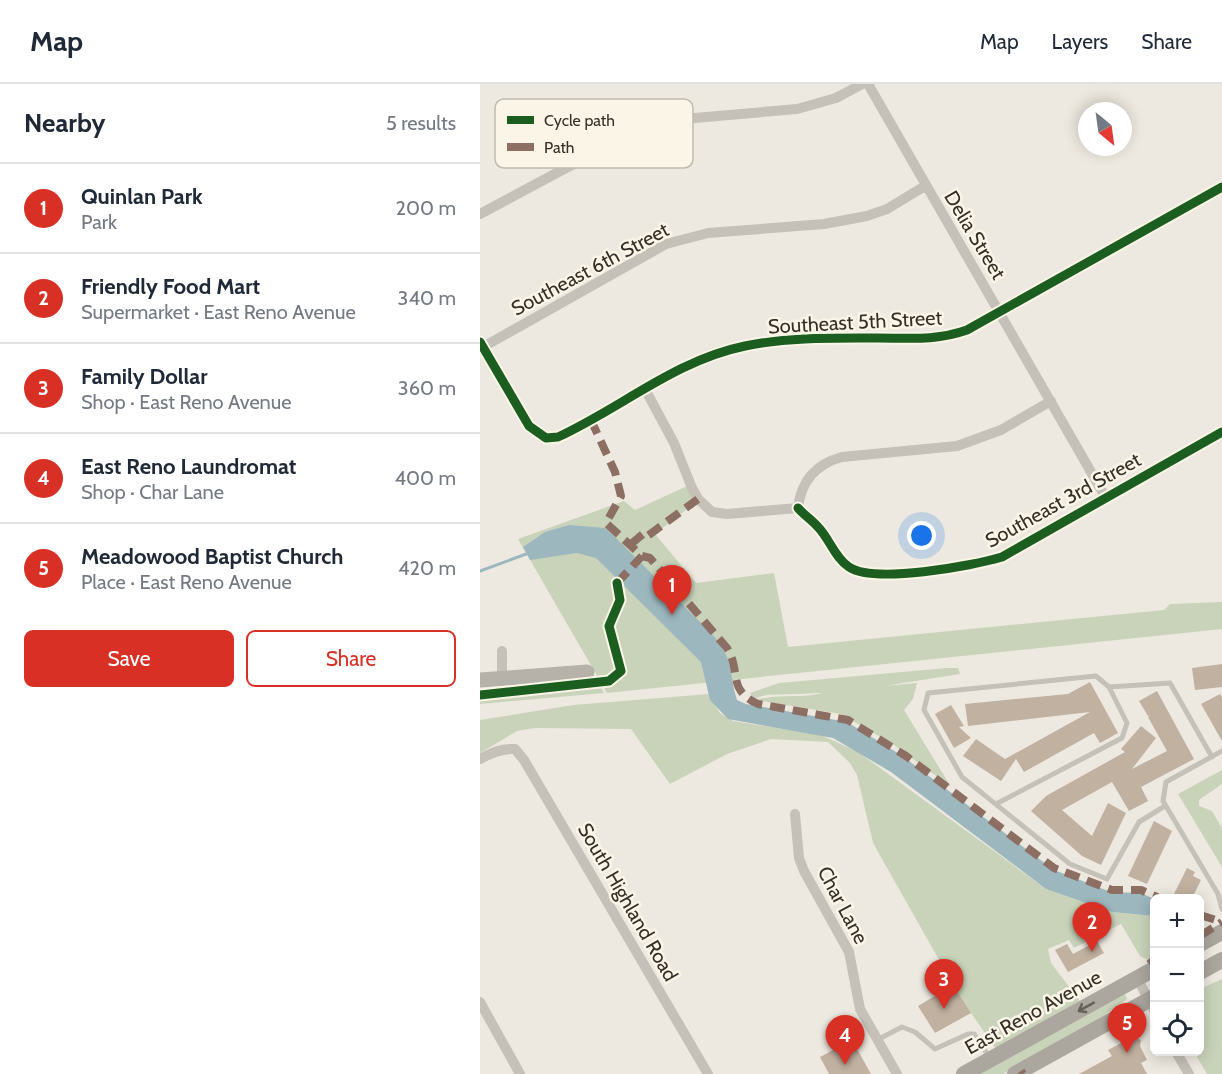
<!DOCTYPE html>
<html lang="en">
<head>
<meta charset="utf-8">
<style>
	:root { --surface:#fff; --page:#f6f6f7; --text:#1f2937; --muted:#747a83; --line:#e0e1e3; --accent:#d93025 }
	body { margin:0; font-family:Cabin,sans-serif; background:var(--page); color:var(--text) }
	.controls { position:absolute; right:18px; bottom:18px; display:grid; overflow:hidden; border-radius:9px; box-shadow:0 3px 15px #0003 }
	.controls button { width:54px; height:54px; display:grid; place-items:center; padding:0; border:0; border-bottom:2px solid var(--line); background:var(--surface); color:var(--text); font:30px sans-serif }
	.compass { position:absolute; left:598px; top:18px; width:54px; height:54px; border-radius:50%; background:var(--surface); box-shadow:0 3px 15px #0003; rotate:151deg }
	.you { position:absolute; left:442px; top:452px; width:21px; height:21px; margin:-15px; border:4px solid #fff; border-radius:50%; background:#1a73e8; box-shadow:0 0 0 9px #1a73e833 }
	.badge { display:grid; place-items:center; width:39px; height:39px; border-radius:50%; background:var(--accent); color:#fff; font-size:20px; font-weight:700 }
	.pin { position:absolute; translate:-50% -50px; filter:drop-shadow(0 2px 3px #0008) }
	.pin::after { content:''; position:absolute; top:32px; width:21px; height:18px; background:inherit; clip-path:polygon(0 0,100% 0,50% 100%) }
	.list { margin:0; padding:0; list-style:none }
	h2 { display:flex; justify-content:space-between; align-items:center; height:78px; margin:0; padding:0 24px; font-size:26px }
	h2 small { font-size:20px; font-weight:400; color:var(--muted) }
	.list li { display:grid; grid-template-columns:39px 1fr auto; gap:18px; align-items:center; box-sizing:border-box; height:90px; padding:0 24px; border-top:2px solid var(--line) }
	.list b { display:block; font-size:22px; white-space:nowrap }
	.list p { margin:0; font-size:20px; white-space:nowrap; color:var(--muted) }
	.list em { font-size:20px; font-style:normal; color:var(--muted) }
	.actions { display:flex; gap:12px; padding:18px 24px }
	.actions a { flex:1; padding:14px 0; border:2px solid var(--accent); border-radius:9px; text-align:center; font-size:21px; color:var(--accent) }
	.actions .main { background:var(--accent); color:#fff }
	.icon { flex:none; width:33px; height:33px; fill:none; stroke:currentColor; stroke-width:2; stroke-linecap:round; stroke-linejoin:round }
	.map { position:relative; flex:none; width:742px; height:990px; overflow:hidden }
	header { display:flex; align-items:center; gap:36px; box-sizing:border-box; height:84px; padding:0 30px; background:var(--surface); border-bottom:2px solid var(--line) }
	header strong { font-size:28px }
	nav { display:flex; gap:33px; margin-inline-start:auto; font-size:21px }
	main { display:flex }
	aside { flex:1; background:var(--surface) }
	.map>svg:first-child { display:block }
	.green { fill:#c9d3ba }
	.water { fill:#9cb7be }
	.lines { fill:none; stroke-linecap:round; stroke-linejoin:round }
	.stream { stroke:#9cb7be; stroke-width:3 }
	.building { fill:#c1b1a1 }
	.lane { stroke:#c5c1b9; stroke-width:5 }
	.street { stroke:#c5c1b9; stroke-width:10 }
	.secondary { stroke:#b6b2aa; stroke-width:15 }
	.primary { stroke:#aba69e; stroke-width:16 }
	.quiet { stroke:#8d6e63; stroke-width:8; stroke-dasharray:15 8; stroke-linecap:butt }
	.cycleway-casing { stroke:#faf5e7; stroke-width:13 }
	.cycleway { stroke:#1b5e20; stroke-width:9 }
	.oneway { stroke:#655f57 }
	.labels { text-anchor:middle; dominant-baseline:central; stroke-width:5; stroke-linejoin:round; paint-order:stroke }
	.street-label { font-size:20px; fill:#362f27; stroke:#faf5e7 }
	.key { fill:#faf5e7; stroke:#bfbaad; stroke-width:1.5 }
	.key-label { font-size:16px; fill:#362f27 }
</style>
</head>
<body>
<header>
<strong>Map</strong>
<nav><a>Map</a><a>Layers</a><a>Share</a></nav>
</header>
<main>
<aside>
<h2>Nearby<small>5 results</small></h2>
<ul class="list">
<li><span class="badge">1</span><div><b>Quinlan Park</b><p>Park</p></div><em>200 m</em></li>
<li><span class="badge">2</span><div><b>Friendly Food Mart</b><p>Supermarket · East Reno Avenue</p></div><em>340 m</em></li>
<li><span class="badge">3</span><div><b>Family Dollar</b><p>Shop · East Reno Avenue</p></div><em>360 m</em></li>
<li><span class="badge">4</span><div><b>East Reno Laundromat</b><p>Shop · Char Lane</p></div><em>400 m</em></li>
<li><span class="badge">5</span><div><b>Meadowood Baptist Church</b><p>Place · East Reno Avenue</p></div><em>420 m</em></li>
</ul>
<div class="actions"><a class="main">Save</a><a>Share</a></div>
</aside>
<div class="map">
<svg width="742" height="990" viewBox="0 0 742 990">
	<rect width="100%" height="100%" fill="#ede9e0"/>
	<path class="green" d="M207 402 215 419 175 450 216 499 294 489 308 563 684 526 690 520 742 518V545L127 609 38 455 144 417 155 426Z
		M467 584H478L480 590 404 602 437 599 433 615 424 626 471 703 414 661 361 630 276 616C298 609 323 615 343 609L286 611 273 615 270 609 299 599Z
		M115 593 124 609 0 620V607Z
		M229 610 240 629 253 637 341 651 378 668 566 805 632 828 674 832V872L668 876 660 872 641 840 594 864 589 856 568 865 571 879 600 917 516 965 480 913 393 759 377 691 370 679 348 658 291 655 247 670 190 700 151 645 55 644 37 647 0 669V636L93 621Z
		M742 686V700L719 716V722L732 727 742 744V783L698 710Z
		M742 895V990H727L714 968H720V905Z
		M645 910 647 915 601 947 523 990H499Z"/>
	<path class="water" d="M89 441 125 444 133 451 232 550C255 577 248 586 257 616L266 620 367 638 421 671 574 786 631 808 661 809 674 815V832L632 828 566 805 411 688 353 654 248 635 230 616 221 578 116 474 97 469 50 476 43 463 65 448Z"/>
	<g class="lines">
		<path class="stream" d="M0 487 49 469"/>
	</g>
	<path class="building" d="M742 580V603L715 606 712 584Z
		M610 598 638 649 620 659 614 649 544 688 536 675 521 697 483 672 496 655 525 675 610 628 488 642 485 620 588 610Z
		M677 607 714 675 661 703 668 717 649 727 632 698 582 726 612 752 628 719 646 729 621 781 602 772 551 727 566 712 645 668 641 665 661 642 676 654 652 685 687 667 668 633 670 631 668 632 659 617Z
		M740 610 742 614V657L721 620Z
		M471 621 484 642 479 643 491 654 474 664 455 630Z
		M674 737 692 747 667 800 648 792Z
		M707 784 715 788 713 792 721 796 712 814 694 810Z
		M617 857 624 869 588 888 575 866 587 860 593 870Z
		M473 901 491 929 455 949 438 922Z
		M645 951 661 956 660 962 667 976 661 979 667 990H599L632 972 628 966 643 958Z
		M372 956 391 990H349L340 973Z"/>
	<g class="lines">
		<path class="lane" d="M629 603 690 599 732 673
			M742 667 686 698 683 717 738 810 742 825
			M516 720 642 654 647 639 629 603 616 592 448 609 444 626 482 693 590 780 627 795 659 738 685 722
			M397 956 422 943 435 948 455 965 488 950H494L510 974"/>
		<path class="street" d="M388 0 626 414
			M0 130 159 45 203 35 317 25 356 14 382 0
			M0 258 49 342 66 354 78 353C141 324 196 276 265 262 307 253 354 254 397 254 429 254 456 257 487 246L742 103
			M3 263 186 160 228 149 344 140 387 132 407 125 445 102
			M165 305 194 359 212 404 218 415 232 428 247 430 318 424
			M318 424C324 431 332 436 338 443 349 454 355 474 369 483 394 500 492 482 522 473L742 348
			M318 424C321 397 336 380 362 373L477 362 521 346 571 317
			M22 567V594
			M0 675C11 669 22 664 35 665L44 676 228 990
			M315 730 319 774 324 787 369 868 380 925 417 990
			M657 894 674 926
			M0 918 40 990
			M696 968 709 990"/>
		<path class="secondary" d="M0 596 107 588"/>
		<path class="primary" d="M720 860 742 848
			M720 888 742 876
			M484 990 674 885
			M535 990 674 913"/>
		<path class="quiet" d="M111 336 135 388 141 412 126 439 162 472 170 474 247 564C262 588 246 605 278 620L368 636 426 672 574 784 632 806H661L679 814
			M151 460 163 450 166 453 218 415
			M137 499 162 472
			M720 831 742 838
			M720 852 742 838
			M669 880 674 876
			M541 987 543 990"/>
		<g class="cycleway-casing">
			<path id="cycleway" d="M0 258 49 342 66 354 78 353C141 324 196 276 265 262 307 253 354 254 397 254 429 254 456 257 487 246L742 103
				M318 424C324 431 332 436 338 443 349 454 355 474 369 483 394 500 492 482 522 473L742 348
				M0 611 129 597 141 587 129 542 140 516 137 499"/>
		</g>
		<use href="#cycleway" class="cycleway"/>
	</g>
	<defs><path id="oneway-shaft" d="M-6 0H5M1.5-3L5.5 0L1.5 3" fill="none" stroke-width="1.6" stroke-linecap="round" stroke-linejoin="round" transform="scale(1.5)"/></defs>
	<use class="oneway" href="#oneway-shaft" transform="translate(606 923) rotate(151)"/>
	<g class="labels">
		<g class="street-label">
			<text transform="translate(495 151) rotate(59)">Delia Street</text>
			<text transform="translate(110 185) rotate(-28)">Southeast 6th Street</text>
			<text transform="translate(375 238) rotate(-3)">Southeast 5th Street</text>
			<text transform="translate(583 416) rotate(-29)">Southeast 3rd Street</text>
			<text transform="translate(148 818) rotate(60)">South Highland Road</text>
			<text transform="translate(363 821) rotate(62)">Char Lane</text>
			<text transform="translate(553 928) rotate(-29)">East Reno Avenue</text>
		</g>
	</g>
	<rect x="15" y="15" width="198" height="69" rx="9" class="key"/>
	<rect x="27" y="32" width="27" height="8" fill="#1b5e20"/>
	<rect x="27" y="59" width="27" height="8" fill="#8d6e63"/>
	<g class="key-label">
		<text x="64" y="42">Cycle path</text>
		<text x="64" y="69">Path</text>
	</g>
</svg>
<div class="controls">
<button>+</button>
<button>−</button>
<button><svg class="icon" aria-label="locate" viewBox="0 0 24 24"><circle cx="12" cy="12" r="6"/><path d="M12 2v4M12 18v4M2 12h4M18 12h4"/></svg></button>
</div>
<svg class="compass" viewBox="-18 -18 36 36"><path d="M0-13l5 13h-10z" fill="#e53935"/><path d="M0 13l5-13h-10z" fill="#747a83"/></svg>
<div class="you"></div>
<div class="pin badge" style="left:192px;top:531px">1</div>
<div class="pin badge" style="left:612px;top:868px">2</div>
<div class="pin badge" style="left:464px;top:925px">3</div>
<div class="pin badge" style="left:365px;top:981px">4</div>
<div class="pin badge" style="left:647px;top:969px">5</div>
</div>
</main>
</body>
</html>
